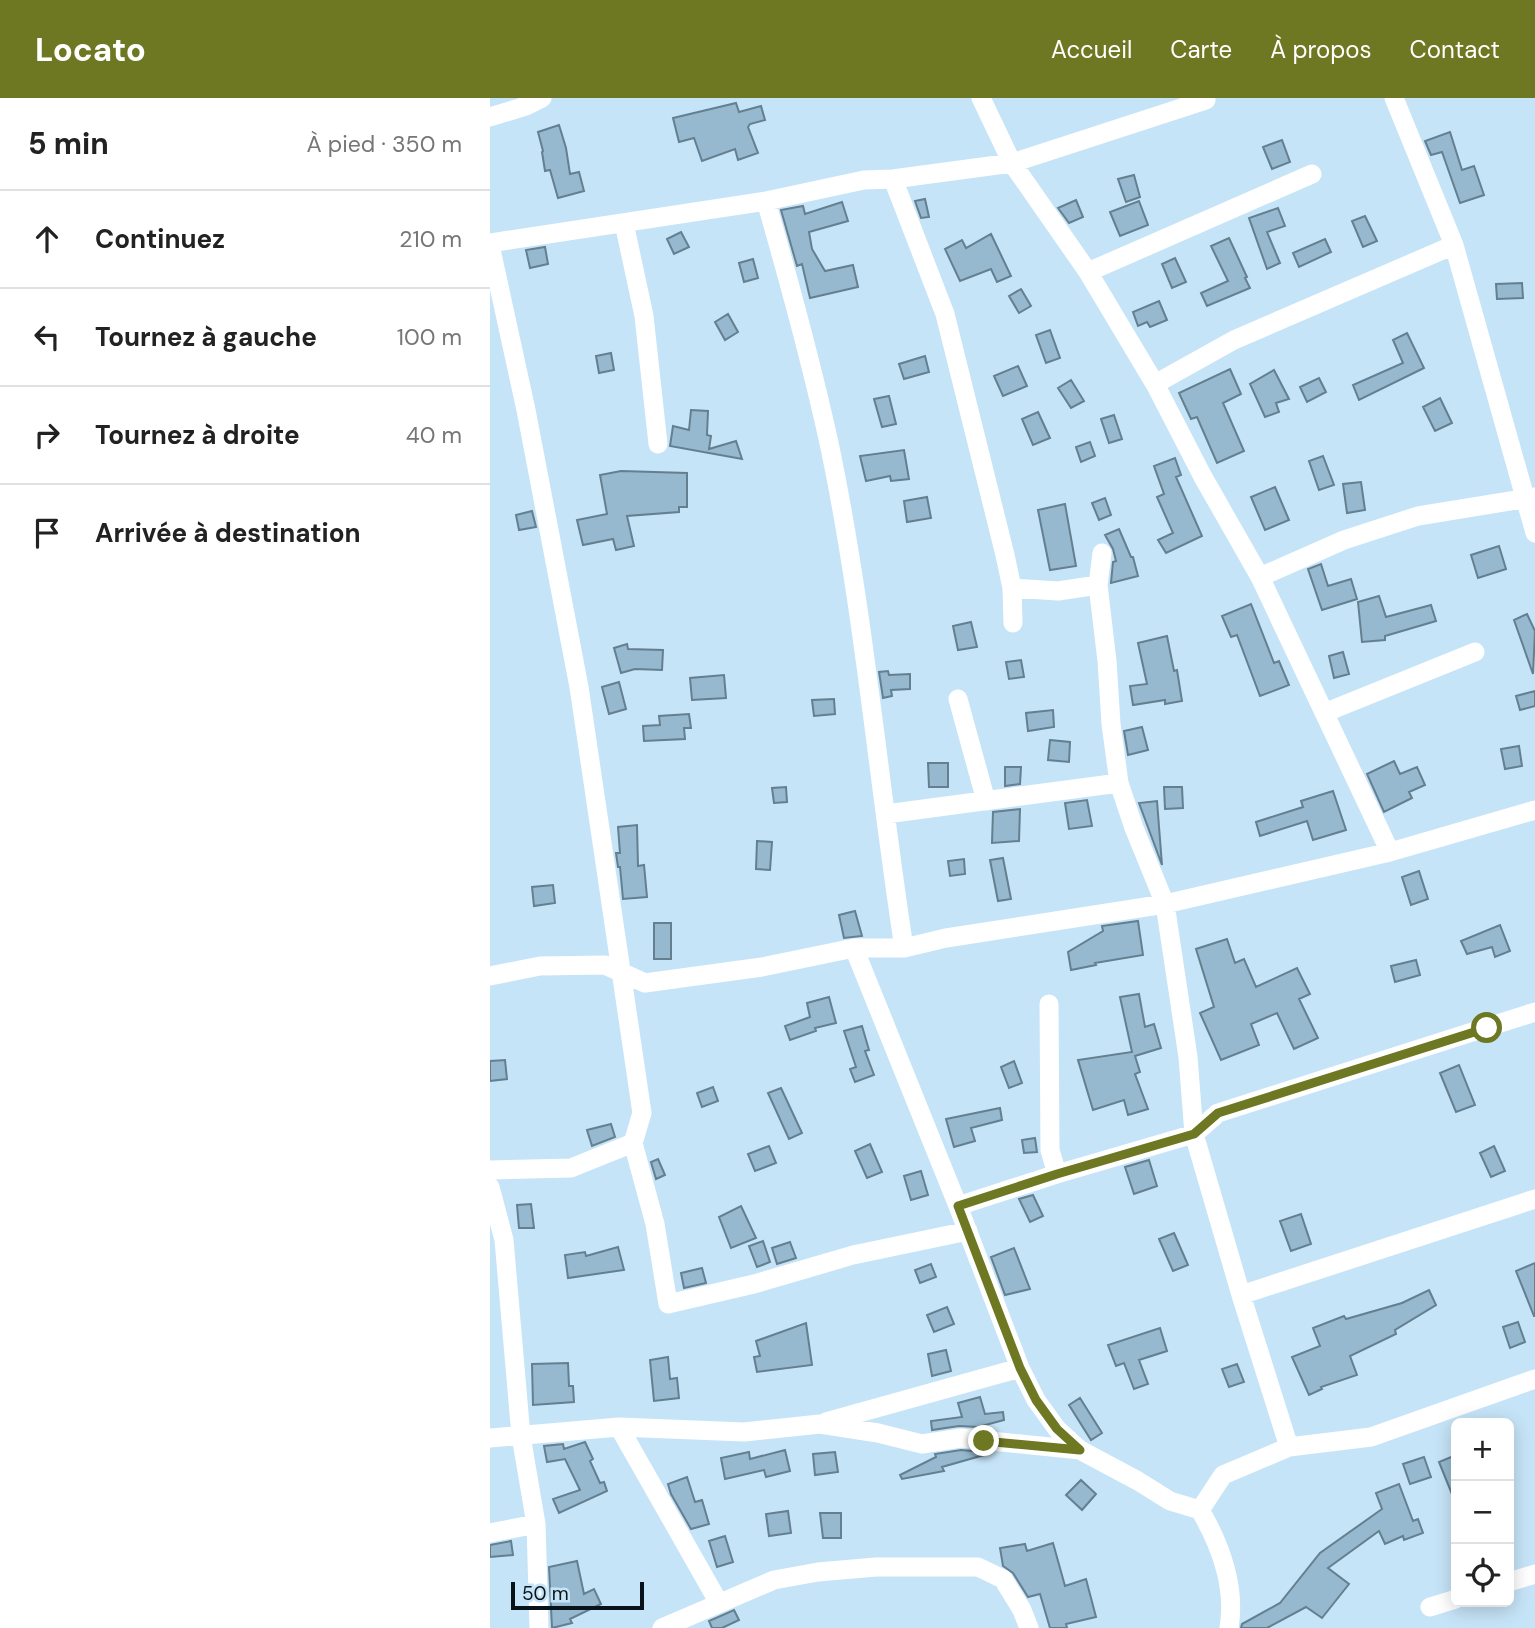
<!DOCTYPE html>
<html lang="fr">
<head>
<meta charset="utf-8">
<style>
	:root { --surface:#fff; --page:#f6f6f6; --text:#222; --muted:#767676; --line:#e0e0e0; --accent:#6e7721 }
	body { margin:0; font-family:"DM Sans",sans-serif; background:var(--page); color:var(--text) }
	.controls { position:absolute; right:21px; bottom:21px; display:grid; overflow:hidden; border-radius:10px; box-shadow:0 4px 18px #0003 }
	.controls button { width:63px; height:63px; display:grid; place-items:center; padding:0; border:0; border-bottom:2px solid var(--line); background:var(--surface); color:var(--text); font:35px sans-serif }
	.scale { position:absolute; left:21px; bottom:18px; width:133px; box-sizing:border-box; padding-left:7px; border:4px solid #081219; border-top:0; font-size:19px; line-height:24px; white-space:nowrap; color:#081219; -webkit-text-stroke:5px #c6e4f8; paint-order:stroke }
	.stop { position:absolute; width:21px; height:21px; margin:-16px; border:5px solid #6e7721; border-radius:50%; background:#fff }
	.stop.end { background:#6e7721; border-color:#fff; box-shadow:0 2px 7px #0008 }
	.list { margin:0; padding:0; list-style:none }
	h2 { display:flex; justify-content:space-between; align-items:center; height:91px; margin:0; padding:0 28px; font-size:30px }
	h2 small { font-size:23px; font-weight:400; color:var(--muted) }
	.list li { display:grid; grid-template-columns:46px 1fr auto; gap:21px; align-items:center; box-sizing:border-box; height:98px; padding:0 28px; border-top:2px solid var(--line) }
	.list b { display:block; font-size:26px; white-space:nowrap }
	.list em { font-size:23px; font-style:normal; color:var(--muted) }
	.icon { flex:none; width:38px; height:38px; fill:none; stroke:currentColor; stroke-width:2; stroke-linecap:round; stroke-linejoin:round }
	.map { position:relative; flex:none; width:1045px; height:1530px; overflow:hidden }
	header { display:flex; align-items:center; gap:42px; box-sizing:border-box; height:98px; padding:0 35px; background:var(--accent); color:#fff }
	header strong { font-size:33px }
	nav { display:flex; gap:38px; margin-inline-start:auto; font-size:24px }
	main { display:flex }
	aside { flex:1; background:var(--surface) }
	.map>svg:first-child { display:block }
	.building { fill:#96b9cf; stroke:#637f90; stroke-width:2 }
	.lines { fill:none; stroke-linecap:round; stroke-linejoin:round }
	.minor { stroke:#fff; stroke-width:19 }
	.route { stroke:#6e7721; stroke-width:9 }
</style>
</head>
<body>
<header>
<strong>Locato</strong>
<nav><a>Accueil</a><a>Carte</a><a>À propos</a><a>Contact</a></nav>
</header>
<main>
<aside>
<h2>5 min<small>À pied · 350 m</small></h2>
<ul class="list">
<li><svg class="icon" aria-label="ahead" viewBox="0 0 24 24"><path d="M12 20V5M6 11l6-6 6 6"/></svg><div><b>Continuez</b></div><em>210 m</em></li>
<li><svg class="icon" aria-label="left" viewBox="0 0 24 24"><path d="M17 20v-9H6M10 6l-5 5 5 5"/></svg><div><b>Tournez à gauche</b></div><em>100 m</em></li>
<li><svg class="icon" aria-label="right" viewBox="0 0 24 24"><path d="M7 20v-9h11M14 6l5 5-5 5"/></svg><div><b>Tournez à droite</b></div><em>40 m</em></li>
<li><svg class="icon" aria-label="arrive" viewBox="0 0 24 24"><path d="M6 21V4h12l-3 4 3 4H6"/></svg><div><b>Arrivée à destination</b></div></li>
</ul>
</aside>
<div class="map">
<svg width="1045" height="1530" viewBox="0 0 1045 1530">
	<rect width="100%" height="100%" fill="#c6e4f8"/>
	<path class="building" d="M246 5 249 14 271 8 275 22 260 26 258 29 268 55 248 62 245 51 212 63 204 40 189 44 183 20Z
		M69 27 76 50 80 76 89 74 94 93 68 100 60 72 55 73 52 54 53 53 48 34Z
		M960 34 972 72 984 68 994 97 970 105 952 54 941 57 935 43Z
		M792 42 800 64 782 71 773 49Z
		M644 77 650 99 636 104 628 81Z
		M435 101 439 119 431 120 425 103Z
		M586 102 593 119 579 125 568 110Z
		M649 103 658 127 630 138 620 114Z
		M352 104 358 123 319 134 322 151 335 173 363 167 368 189 320 200 312 166 307 168 291 112 313 108 315 116Z
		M788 110 795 128 777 134 790 165 777 171 759 120Z
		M875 118 887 143 873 149 862 123Z
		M191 134 199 149 184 156 177 141Z
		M501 136 521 178 507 184 501 171 470 183 455 151 472 142 476 150Z
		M739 140 757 179 755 180 760 190 717 208 711 195 738 183 721 148Z
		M835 141 841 154 809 169 803 155Z
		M55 149 58 166 40 170 36 152Z
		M685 160 696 184 682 190 672 166Z
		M263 161 268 180 254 184 249 165Z
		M1032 185 1033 200 1007 201 1006 186Z
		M531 191 541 208 529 215 519 198Z
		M669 203 677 222 660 229 657 224 648 228 643 214Z
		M238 216 248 234 235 242 225 224Z
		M560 232 570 260 556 265 546 237Z
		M917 235 934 270 869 302 863 287 913 265 903 242Z
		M121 255 124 272 109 275 106 258Z
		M435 258 439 274 414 281 409 266Z
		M528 268 537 288 513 298 504 278Z
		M740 271 751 296 733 305 754 353 727 365 707 319 701 321 689 295Z
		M784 272 799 301 786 305 789 314 775 319 760 286Z
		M829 280 836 294 817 304 810 289Z
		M581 282 594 303 581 310 568 290Z
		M399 298 406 326 392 329 384 301Z
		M950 300 962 325 945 333 933 309Z
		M201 312 218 313 217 337 221 338 219 351 246 343 252 361 180 348 183 328 199 332Z
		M548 314 560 340 543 347 532 321Z
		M624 317 632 341 619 345 611 321Z
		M600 344 605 358 591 364 586 349Z
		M414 352 419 381 401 383 400 378 376 383 370 358Z
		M833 358 844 387 829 392 819 363Z
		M685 360 691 377 686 379 712 438 676 455 668 442 683 435 667 399 674 396 664 368Z
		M131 373 197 375V409H189V414L137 418 144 448 126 452 123 441 93 447 87 422 117 416 110 377Z
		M871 384 875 412 857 415 853 386Z
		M785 389 799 422 775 432 761 399Z
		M437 399 441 420 417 424 414 403Z
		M615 400 621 417 609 422 602 405Z
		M575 406 586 468 560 472 548 412Z
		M42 413 46 429 29 432 26 417Z
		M629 431 641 459H643L648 478 621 485 623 464 626 463 623 451 615 437Z
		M1009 448 1016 471 988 480 981 457Z
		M831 466 838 488 861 481 867 501 832 512 818 471Z
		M889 498 896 519 941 507 946 523 895 538V542L872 544 868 504Z
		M761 506 784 565 789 563 799 587 770 598 747 537 741 539 732 518Z
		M1037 516 1045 533 1043 576 1024 522Z
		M481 524 487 549 468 552 463 528Z
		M677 538 684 573 687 572 692 603 675 606V602L643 607 640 588 657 586 648 545Z
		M137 546 138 551 173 552 172 572 145 571 131 575 124 550Z
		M853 554 859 576 844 580 839 558Z
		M531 562 534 579 519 581 516 564Z
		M398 573 399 577 420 576V591L401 592 402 598 393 600 389 574Z
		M234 577 236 600 202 602 200 580Z
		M129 584 136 611 119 616 112 589Z
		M1045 593V608L1030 612 1026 598Z
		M344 601 345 616 324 618 322 602Z
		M563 612 564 629 538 633 536 615Z
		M199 616 201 630H194L195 641 154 643 153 628 170 627 169 618Z
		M652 629 658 652 638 657 634 633Z
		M560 642 580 644 579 664 558 662Z
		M1029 648 1032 668 1015 671 1011 651Z
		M904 663 910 676 927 669 935 687 919 694 922 700 894 714 877 676Z
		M438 665H458V689H439Z
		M515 669H531L530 686 515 688Z
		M296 689 297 704 284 705 282 690Z
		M674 689H692L693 710 675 711Z
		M843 693 856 732 823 742 817 723 770 738 766 724 813 709 811 703Z
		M597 702 602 728 579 731 575 705Z
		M667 703 672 767 649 705Z
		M530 711 529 743 502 745 503 714Z
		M147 727 148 768 154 767 157 799 133 801 130 769H128L126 755H130L128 729Z
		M267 743 282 744 280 772 266 771Z
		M513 760 521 801 508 803 500 762Z
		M474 761 475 776 460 778 458 763Z
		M929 773 938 801 921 807 912 779Z
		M63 787 65 805 44 808 42 789Z
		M365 813 372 838 354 840 349 817Z
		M648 823 653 857 605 865 606 867 581 872 578 854 613 833 612 828Z
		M164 825H181V861H164Z
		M1010 827 1020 853 1005 859 1002 849 977 856 971 843Z
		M737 841 745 865 754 861 766 889 807 870 820 896 809 901 828 940 804 951 787 915 761 926 769 947 731 962 710 915 724 909 706 851Z
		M926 862 930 877 905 884 901 868Z
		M649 896 655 929 664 926 671 950 645 958 650 974 645 976 658 1011 638 1017 634 1002 603 1012 588 962 642 954 630 899Z
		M339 899 346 925 325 930 326 933 300 942 295 928 320 919 317 905Z
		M372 928 379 952 375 953 384 977 365 984 360 971 366 969 354 933Z
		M15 962 17 981 0 983V963Z
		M524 963 532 985 519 990 511 969Z
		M969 967 985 1007 966 1014 950 975Z
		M223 989 228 1003 212 1009 207 995Z
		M291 990 312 1035 299 1041 278 995Z
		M510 1010 512 1022 481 1030 485 1043 464 1049 456 1021Z
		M121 1026 125 1039 102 1048 97 1032Z
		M545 1040 547 1054 534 1055 532 1042Z
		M380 1046 392 1074 377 1080 365 1053Z
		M279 1048 286 1065 265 1073 258 1056Z
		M1004 1048 1015 1073 1001 1079 990 1055Z
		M168 1061 175 1077 166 1081 161 1064Z
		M659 1062 667 1088 644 1096 635 1069Z
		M431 1073 438 1097 421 1102 414 1078Z
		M543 1097 553 1118 540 1124 529 1101Z
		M41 1106 44 1130H29L27 1107Z
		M251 1108 266 1140 241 1150 229 1119Z
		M811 1116 821 1146 801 1153 790 1123Z
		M684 1135 698 1167 683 1173 669 1141Z
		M273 1143 280 1164 267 1169 259 1148Z
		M300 1144 306 1160 287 1166 282 1150Z
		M128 1149 134 1172 78 1180 75 1157 95 1154 96 1158Z
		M524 1150 540 1191 515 1197 501 1159Z
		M1045 1165V1218H1044L1026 1173Z
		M441 1166 446 1179 430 1185 425 1172Z
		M212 1170 216 1185 194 1190 191 1175Z
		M939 1192 946 1207 905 1232 906 1236 860 1258 867 1277 831 1289 832 1291 819 1297 802 1259 830 1248 823 1230 854 1218 856 1221 912 1205Z
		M457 1209 464 1226 444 1234 437 1217Z
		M1028 1224 1035 1244 1020 1250 1013 1229Z
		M316 1225 322 1267 267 1274 264 1259 270 1258 266 1243Z
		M670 1230 677 1253 649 1262 658 1286 644 1291 634 1265 626 1268 618 1247Z
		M456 1252 461 1273 442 1278 438 1256Z
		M178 1259 180 1281 187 1280 189 1300 164 1303 160 1262Z
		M78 1265 79 1288H83L84 1304 43 1307 42 1266Z
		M747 1266 754 1284 739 1289 732 1271Z
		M490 1299 495 1316 513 1314 514 1322 488 1329 469 1328 442 1332 441 1323 472 1319 468 1305Z
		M590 1300 612 1335 601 1342 579 1307Z
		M95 1344 103 1361 100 1363 110 1385 114 1384 117 1393 69 1415 63 1401 90 1392 75 1361 57 1364 54 1348 73 1346 74 1351Z
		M295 1352 300 1373 276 1379 274 1372 235 1381 231 1360 259 1354 260 1361Z
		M471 1352 493 1354 494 1357 452 1369 454 1373 412 1381 410 1377 446 1359 445 1356Z
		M345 1354 348 1374 325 1377 323 1356Z
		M966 1357V1406L949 1364Z
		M934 1359 941 1379 920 1386 913 1366Z
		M197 1379 205 1404 212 1402 219 1426 201 1431 181 1396 178 1386Z
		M591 1382 606 1396 592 1412 576 1397Z
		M909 1386 923 1423 928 1421 933 1435 914 1442 913 1438 895 1446 889 1433 838 1470 859 1486 832 1520 816 1509 777 1530H751L752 1526 790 1505 830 1455 892 1411 886 1395Z
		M298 1413 301 1435 279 1438 276 1416Z
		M330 1415H351V1440H333Z
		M235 1438 243 1464 227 1469 219 1443Z
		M21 1443 23 1457 0 1459V1447Z
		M563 1445 575 1488 596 1481 606 1519 576 1526 577 1530H560L550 1496 538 1499 523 1475 513 1468 510 1450 535 1446 537 1453Z
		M87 1463 94 1496 104 1491 111 1506 80 1521 82 1525 62 1530 59 1469Z
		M244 1512 249 1522 232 1530H222L219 1523Z"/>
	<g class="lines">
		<path class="minor" d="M491 0 522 65 598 174 665 286 713 379 770 479 900 754
			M904 0 964 147 1045 435
			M0 19 36 8 52 0
			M403 81 455 216 515 457 522 490 523 525
			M276 103C299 183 321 263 339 345 374 511 388 682 414 850
			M134 125 154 218 168 346
			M0 145 276 103 374 82 403 81 522 65 716 2
			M0 147 36 312 89 589 152 1015 143 1045 165 1126 178 1206 264 1186 363 1157 478 1133
			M598 174 822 76
			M665 286 744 242 964 147
			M612 455 608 487 617 563 621 626 629 685 644 730 675 806 698 959 704 1036 751 1197 799 1349
			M770 479 854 442 928 418 1045 399
			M522 490 568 493 608 487
			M468 601 496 703
			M834 615 985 554
			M396 716 629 685
			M364 850 468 1108 530 1270 546 1302 567 1331 590 1352 648 1383 680 1403 710 1412C731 1448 746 1488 739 1530
			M0 878 50 868 115 867 155 885 272 869 364 850H414L456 840 675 806 900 754 1045 712
			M559 906 560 1052 567 1076
			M0 1072 81 1070 143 1045
			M0 1089 14 1142 31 1338 46 1426 49 1530
			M468 1108 567 1076 704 1036 728 1015 1045 914
			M751 1197 1045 1101
			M336 1324 530 1270
			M129 1329 229 1505
			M0 1340 129 1329 254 1334 330 1326 388 1335 432 1346 471 1340 590 1352
			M710 1412 733 1377 799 1349 881 1339 1045 1281
			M0 1435 46 1426
			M1019 1484 1045 1476
			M940 1509 966 1501
			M172 1530 284 1482 328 1474 386 1469H488L513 1481 532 1512 539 1530"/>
	</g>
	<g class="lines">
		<path class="route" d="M494 1343 590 1352 567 1331 546 1302 530 1270 468 1108 567 1076 704 1036 728 1015 997 930"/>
	</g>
</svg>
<div class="controls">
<button>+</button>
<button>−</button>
<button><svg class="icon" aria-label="locate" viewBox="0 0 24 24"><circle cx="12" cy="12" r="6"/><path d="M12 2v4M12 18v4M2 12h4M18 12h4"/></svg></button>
</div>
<div class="scale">50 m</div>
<div class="stop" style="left:997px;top:930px"></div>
<div class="stop end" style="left:494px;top:1343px"></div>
</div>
</main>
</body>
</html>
